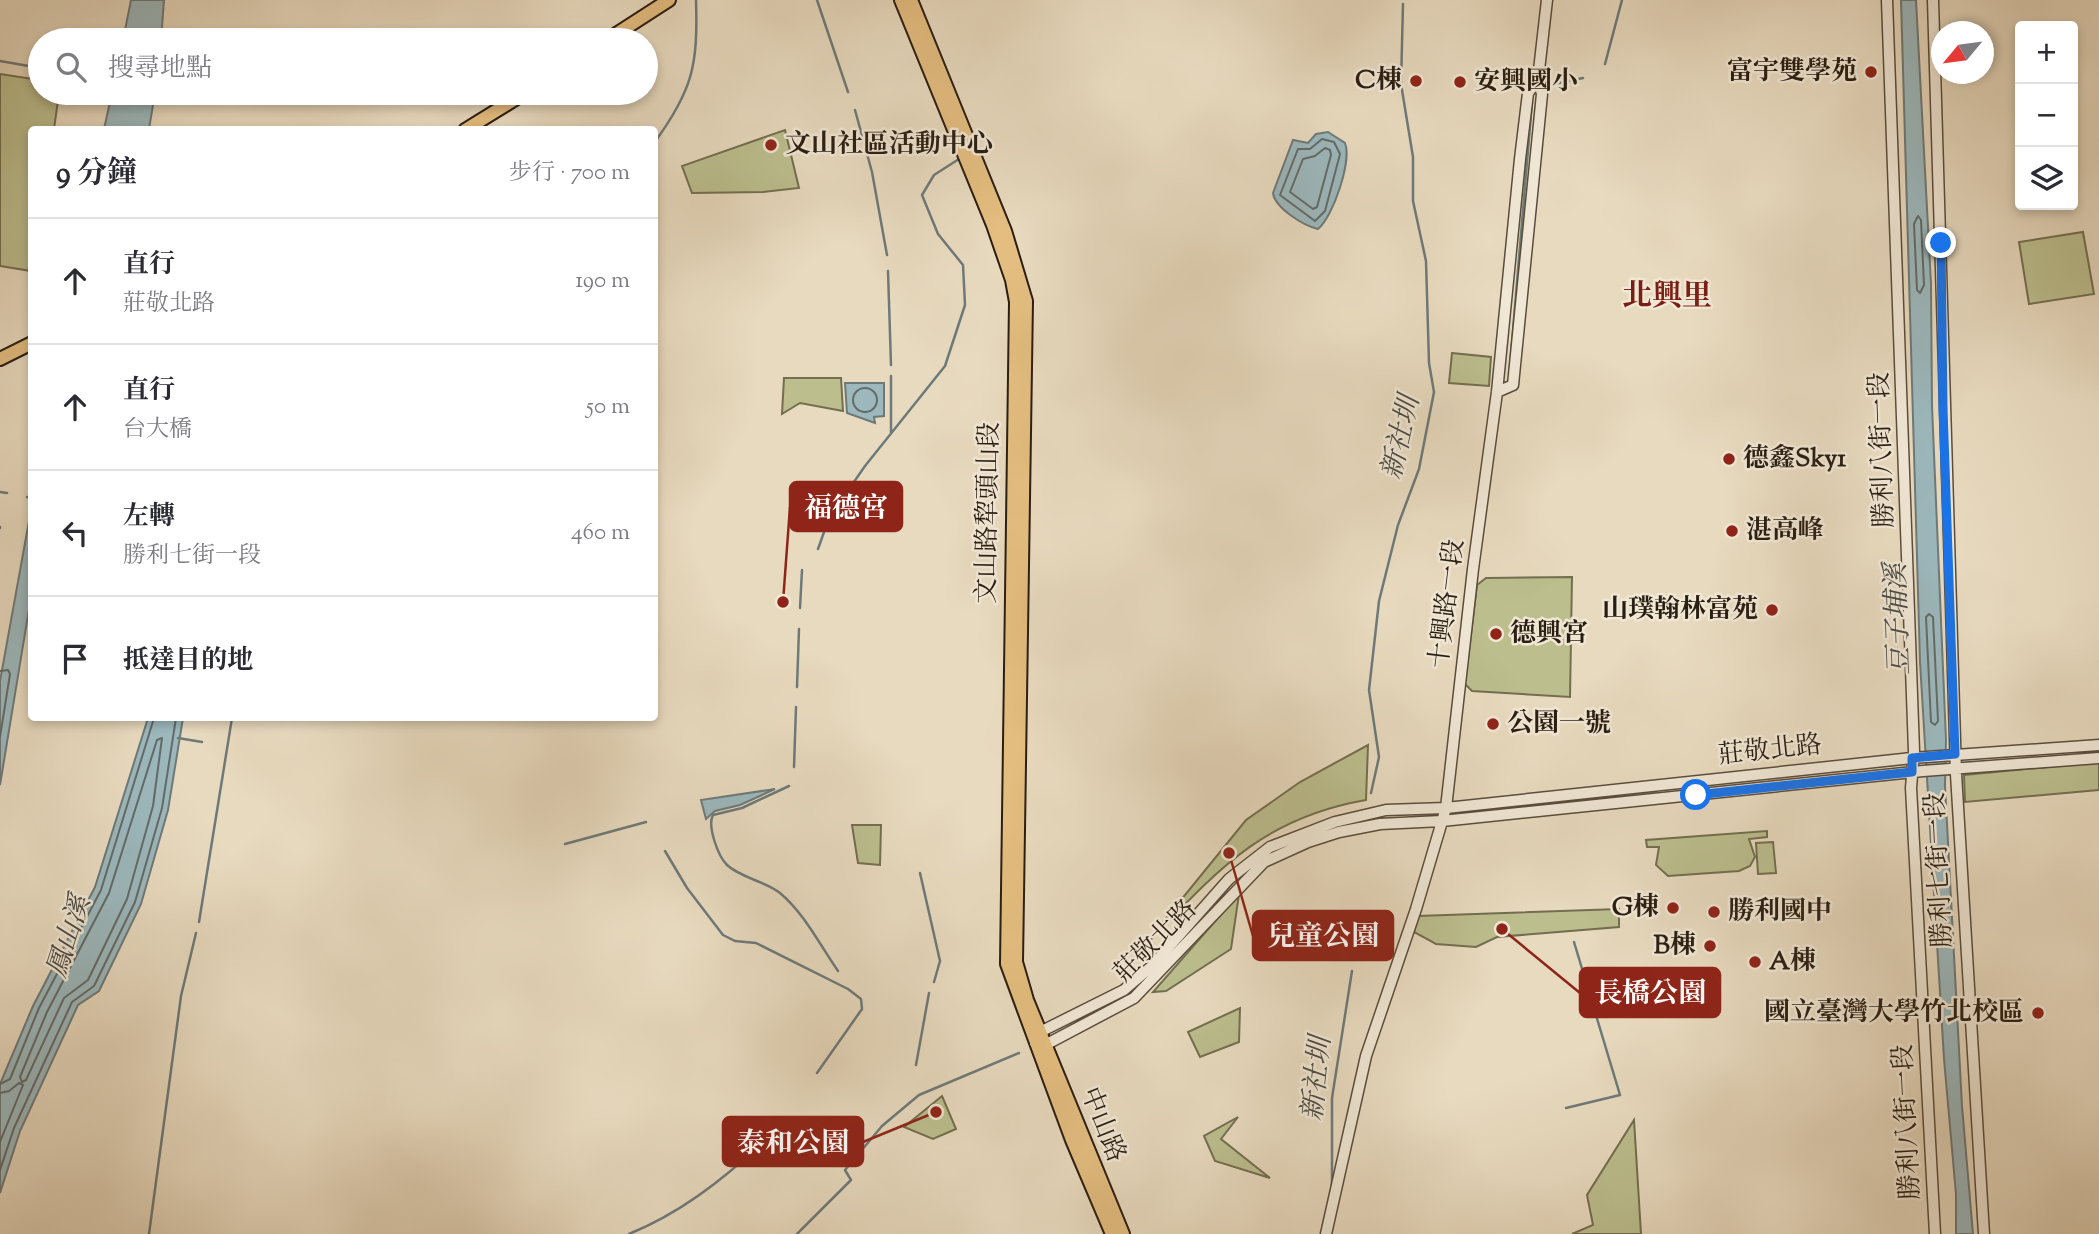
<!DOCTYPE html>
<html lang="zh-TW">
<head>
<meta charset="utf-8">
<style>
	:root { --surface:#fff; --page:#f7f7f7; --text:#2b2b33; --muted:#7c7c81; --line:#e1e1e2 }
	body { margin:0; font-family:"Sorts Mill Goudy","Noto Serif TC",serif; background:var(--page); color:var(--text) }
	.controls { position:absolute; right:21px; top:21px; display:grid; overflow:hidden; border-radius:7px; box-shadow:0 4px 10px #0003 }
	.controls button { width:63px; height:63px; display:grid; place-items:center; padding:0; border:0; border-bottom:2px solid var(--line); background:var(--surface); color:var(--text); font:35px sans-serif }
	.compass { position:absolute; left:1931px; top:21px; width:63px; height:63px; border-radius:50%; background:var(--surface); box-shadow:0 4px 10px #0003; rotate:241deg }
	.stop { position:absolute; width:21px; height:21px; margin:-16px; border:5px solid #1a73e8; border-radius:50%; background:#fff }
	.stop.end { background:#1a73e8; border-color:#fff; box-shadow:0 2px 7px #0008 }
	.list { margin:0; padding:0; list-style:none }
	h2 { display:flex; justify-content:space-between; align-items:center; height:91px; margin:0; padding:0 28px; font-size:30px }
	h2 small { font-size:23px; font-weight:400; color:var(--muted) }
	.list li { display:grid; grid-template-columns:46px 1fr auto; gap:21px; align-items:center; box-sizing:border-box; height:126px; padding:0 28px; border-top:2px solid var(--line) }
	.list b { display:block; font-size:26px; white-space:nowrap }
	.list p { margin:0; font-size:23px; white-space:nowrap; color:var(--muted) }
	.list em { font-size:23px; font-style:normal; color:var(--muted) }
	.icon { flex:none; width:38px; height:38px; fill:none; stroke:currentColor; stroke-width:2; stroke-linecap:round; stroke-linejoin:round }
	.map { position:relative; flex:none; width:2099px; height:1234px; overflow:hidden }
	.search { position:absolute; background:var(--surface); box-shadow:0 4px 10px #0003; left:28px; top:28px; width:630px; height:77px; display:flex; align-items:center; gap:18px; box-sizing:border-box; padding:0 24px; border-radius:38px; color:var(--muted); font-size:26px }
	.panel { position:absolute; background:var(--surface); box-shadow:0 4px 10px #0003; left:28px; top:126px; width:630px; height:595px; border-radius:7px }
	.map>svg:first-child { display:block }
	.green { fill:#bcbe8e; stroke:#736e50; stroke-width:2 }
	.water { fill:#9cb8bd; stroke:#6e7a79; stroke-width:2 }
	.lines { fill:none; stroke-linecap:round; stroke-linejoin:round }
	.shore { stroke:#636b68; stroke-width:2 }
	.stream { stroke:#6e7a79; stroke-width:2.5 }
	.minor-casing { stroke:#5a4d3d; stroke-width:13 }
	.major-casing { stroke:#2a1e12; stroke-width:16 }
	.minor { stroke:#f0e7d5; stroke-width:10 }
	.major { stroke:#e4bd80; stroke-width:12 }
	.route { stroke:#1a73e8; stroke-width:9 }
	.poi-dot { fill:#8f2418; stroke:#f0e7d5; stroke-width:2.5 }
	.labels { text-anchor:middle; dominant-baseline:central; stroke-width:5; stroke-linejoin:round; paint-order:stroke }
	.poi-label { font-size:26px; font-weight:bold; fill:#2a1e12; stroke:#f0e7d5; text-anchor:start }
	.street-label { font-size:26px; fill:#2a1e12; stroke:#f0e7d5 }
	.water-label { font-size:28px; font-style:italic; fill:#4c4c45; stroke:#f0e7d5 }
	.quarter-label { font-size:30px; font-weight:bold; fill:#7a1f14; stroke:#f0e7d5 }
	.leader { fill:none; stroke:#8f2418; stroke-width:2.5 }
	.callout-dot { fill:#8f2418; stroke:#f0e7d5; stroke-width:2.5 }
	.callout { fill:#8f2418; stroke:#8f2418; stroke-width:2.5 }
	.callout-label { font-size:28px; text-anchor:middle; font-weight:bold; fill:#fff }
</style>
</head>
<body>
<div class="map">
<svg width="2099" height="1234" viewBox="0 0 2099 1234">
	<rect width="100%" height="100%" fill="#e8dabf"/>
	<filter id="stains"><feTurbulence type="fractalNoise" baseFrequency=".00286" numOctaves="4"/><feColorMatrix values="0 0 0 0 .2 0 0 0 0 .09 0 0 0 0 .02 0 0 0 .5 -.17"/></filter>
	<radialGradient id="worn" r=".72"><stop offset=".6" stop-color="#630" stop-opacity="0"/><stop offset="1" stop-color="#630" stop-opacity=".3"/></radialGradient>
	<path class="green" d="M0 74 40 80V93H59L54 129 32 130 31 271 0 266Z
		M785 130 799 188 763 192 692 193 682 166Z
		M2083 232 2094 294 2029 304 2019 242Z
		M1452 353 1491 357 1489 386 1449 383Z
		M784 378H841L843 411 800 403 782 414Z
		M1572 577 1570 697 1472 691 1465 684 1477 585 1486 578Z
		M1368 745 1366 800C1256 819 1211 878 1137 954L1246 820 1300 782Z
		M2099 762V790L1965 802 1964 775Z
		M852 825H881L880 865 858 863Z
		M1767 831V837L1749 839 1755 857 1750 866 1739 871 1668 876 1656 865 1659 847H1647L1646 840Z
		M1773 842 1776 873 1758 874 1756 843Z
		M1239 894 1231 949 1166 991 1153 992Z
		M1619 909V927L1497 937 1476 947 1436 944 1414 932 1418 916Z
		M1240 1008 1239 1042 1200 1057 1188 1032Z
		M942 1096 956 1129 933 1139 904 1127Z
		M1238 1117 1221 1139 1270 1178 1215 1161 1204 1136Z
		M1634 1120 1641 1234H1572L1593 1225 1587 1195Z"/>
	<path class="water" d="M131 0H164L161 40H123Z
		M1901 0H1916L1931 284 1932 406 1946 740 1945 786 1962 1106 1973 1234H1956V1194L1944 1059 1920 662Z
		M112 93H155L149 129H104Z
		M1328 132 1345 143C1352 161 1333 217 1318 229 1304 226 1275 208 1273 193L1293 140 1308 143 1316 134Z
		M845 383H884V416L874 417 875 423 847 413Z
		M31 510V597L0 785V681Z
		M148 718H183L168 810 141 904 99 991 78 1005 20 1131 0 1193V1084L33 1006 95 887Z
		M775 789 740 805 715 811 706 819 701 800Z"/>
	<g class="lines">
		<path class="shore" d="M1322 139 1334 142 1340 154 1325 211 1315 221 1280 195 1298 149H1310Z
			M1325 148 1330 150 1331 155 1317 207 1313 209 1290 192 1303 159 1315 156Z
			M1918 216 1921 220 1924 285 1920 293 1917 290 1914 224Z
			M853 400a12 12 0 1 1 24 0a12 12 0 1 1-24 0Z
			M1929 614 1933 617 1938 721 1935 725 1931 722 1926 617Z
			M0 671 8 670 10 674 0 737
			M162 738 153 806 127 899 88 980 64 998 26 1080 22 1082 20 1077 47 1012 109 893 157 740Z
			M0 1084 10 1079 39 1008 101 890 154 718
			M0 1093 9 1091 19 1083 23 1085 0 1142
			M0 1170 14 1128 72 1002 94 986 135 902 162 808 176 718"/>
		<path class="stream" d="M817 0 848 92
			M0 61 40 68
			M1605 64 1622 0
			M1549 85 1583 78
			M855 110 872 172 887 255
			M654 143C693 90 698 65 696 0
			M888 271 891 365
			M891 376V433
			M1509 379 1532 102
			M0 492 7 493
			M27 497 32 498
			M0 528V527
			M818 549 829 518 865 466 945 366 965 305 963 265 938 234 922 195 934 175 959 159
			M800 608 802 570
			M797 687 799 629
			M522 719 529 718
			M178 738 202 742
			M794 767 796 707
			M789 786 742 808 713 815C707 826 718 856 727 865 741 878 765 881 780 893 804 913 820 945 838 971
			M1371 793 1379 757 1369 690 1379 601 1398 525 1419 469 1434 392 1429 363 1426 261 1413 201V157L1401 84 1403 4
			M565 844 646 822
			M665 851 687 888 723 935 735 941 756 943 848 989 861 999 862 1009 817 1073
			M920 873 940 961 934 982
			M199 922 232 718
			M916 1065 929 993
			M1566 1108 1620 1095 1574 942
			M1332 1190V1098L1352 971
			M149 1234 181 996 196 933
			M629 1234C688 1210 741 1166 784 1120
			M797 1234 851 1180 845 1170 882 1126 919 1095 1019 1053"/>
		<g class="minor-casing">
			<path id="minor" d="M1887 0 1914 751 1911 788 1935 1234
				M1933 0 1956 774 1984 1234
				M1497 392 1513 385 1542 94 1538 79 1547 0
				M2099 745 1912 758 1446 808 1386 810 1335 822 1270 847 1229 879 1152 966 1124 990 1040 1032 1035 1043 1047 1044 1134 998 1264 862 1308 842 1339 832 1380 824 1442 821 1923 771 2099 758
				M1326 1234 1366 1056 1416 909 1446 808 1473 569 1497 392 1520 159 1528 93 1538 79"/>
		</g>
		<g class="major-casing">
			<path id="major" d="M901 0 993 225 1012 280 1016 302 1007 964 1072 1140 1112 1234
				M911 0 1005 231 1026 301 1016 962 1027 1000 1123 1234
				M607 40 669 0
				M465 130 525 93
				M0 359 32 343"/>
		</g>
		<use href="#minor" class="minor"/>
		<use href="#major" class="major"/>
	</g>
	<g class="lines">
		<path class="route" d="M1696 795 1912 772V758L1955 754 1943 409 1941 243"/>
	</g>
	<g class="poi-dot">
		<circle cx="1871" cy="72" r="7"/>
		<circle cx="1416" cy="81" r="7"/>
		<circle cx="1460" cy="82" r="7"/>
		<circle cx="771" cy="145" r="7"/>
		<circle cx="1729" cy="459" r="7"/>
		<circle cx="1732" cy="531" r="7"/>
		<circle cx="1772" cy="610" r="7"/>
		<circle cx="1496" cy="634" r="7"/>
		<circle cx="1493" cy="724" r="7"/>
		<circle cx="1673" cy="908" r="7"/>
		<circle cx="1714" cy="912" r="7"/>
		<circle cx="1710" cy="946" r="7"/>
		<circle cx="1755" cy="962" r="7"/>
		<circle cx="2038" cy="1013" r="7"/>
	</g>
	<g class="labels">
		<g class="poi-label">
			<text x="1857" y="72" text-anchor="end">富宇雙學苑</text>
			<text x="1402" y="81" text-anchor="end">C棟</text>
			<text x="1474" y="82">安興國小</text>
			<text x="785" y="145">文山社區活動中心</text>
			<text x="1743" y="459">德鑫Sky1</text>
			<text x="1746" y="531">湛高峰</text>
			<text x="1758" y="610" text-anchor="end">山璞翰林富苑</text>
			<text x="1510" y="634">德興宮</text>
			<text x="1507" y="724">公園一號</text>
			<text x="1659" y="908" text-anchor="end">G棟</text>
			<text x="1728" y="912">勝利國中</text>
			<text x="1696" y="946" text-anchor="end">B棟</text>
			<text x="1769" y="962">A棟</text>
			<text x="2024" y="1013" text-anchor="end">國立臺灣大學竹北校區</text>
		</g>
		<g class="street-label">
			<text transform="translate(1883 450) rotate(-92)">勝利八街一段</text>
			<text transform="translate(989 513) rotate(-89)">文山路犂頭山段</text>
			<text transform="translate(1448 604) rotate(-83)">十興路一段</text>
			<text transform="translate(1770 751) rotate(-6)">莊敬北路</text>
			<text transform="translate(1940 870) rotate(-93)">勝利七街一段</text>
			<text transform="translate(1156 942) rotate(-45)">莊敬北路</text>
			<text transform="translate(1908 1122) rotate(-93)">勝利八街一段</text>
			<text transform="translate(1102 1125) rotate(68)">中山路</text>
		</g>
		<g class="water-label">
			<text transform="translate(1402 438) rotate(-77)">新社圳</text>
			<text transform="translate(1899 619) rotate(-92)">豆子埔溪</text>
			<text transform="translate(70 937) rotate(-72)">鳳山溪</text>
			<text transform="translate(1318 1079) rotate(-84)">新社圳</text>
		</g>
		<g class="quarter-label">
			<text x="1667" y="297">北興里</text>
		</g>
	</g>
	<path class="leader" d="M783 602L790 507M1229 853L1253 936M1502 929L1580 993M936 1112L863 1142"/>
	<g class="callout-dot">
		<circle cx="783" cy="602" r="7"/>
		<circle cx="1229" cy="853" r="7"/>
		<circle cx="1502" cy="929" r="7"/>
		<circle cx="936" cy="1112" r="7"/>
	</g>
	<g class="callout">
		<rect x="790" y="482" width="112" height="49" rx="7"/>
		<rect x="1253" y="911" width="140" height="49" rx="7"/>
		<rect x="1580" y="968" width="140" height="49" rx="7"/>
		<rect x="723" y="1117" width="140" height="49" rx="7"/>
	</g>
	<g class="callout-label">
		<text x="846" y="517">福德宮</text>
		<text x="1323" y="945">兒童公園</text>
		<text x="1650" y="1002">長橋公園</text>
		<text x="793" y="1152">泰和公園</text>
	</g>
	<rect width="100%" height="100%" filter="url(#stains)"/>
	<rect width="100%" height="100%" fill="url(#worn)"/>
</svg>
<div class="controls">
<button>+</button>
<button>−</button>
<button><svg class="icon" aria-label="layers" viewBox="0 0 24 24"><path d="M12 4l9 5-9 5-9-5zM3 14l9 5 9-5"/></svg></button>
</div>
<svg class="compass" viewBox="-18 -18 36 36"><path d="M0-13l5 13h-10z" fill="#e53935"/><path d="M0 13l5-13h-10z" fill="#7c7c81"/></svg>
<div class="stop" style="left:1696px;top:795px"></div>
<div class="stop end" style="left:1941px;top:243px"></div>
<div class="search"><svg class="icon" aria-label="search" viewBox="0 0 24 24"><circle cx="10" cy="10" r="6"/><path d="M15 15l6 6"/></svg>搜尋地點</div>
<section class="panel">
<h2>9 分鐘<small>步行 · 700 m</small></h2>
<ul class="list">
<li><svg class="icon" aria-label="ahead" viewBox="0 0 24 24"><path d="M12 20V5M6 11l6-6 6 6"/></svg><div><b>直行</b><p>莊敬北路</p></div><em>190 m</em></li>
<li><svg class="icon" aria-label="ahead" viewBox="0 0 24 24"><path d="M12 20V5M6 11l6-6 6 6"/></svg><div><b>直行</b><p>台大橋</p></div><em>50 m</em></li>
<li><svg class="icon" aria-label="left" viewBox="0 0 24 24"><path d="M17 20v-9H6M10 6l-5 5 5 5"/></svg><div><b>左轉</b><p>勝利七街一段</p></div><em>460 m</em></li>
<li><svg class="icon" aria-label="arrive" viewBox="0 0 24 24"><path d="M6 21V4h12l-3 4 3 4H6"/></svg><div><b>抵達目的地</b></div></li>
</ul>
</section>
</div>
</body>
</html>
